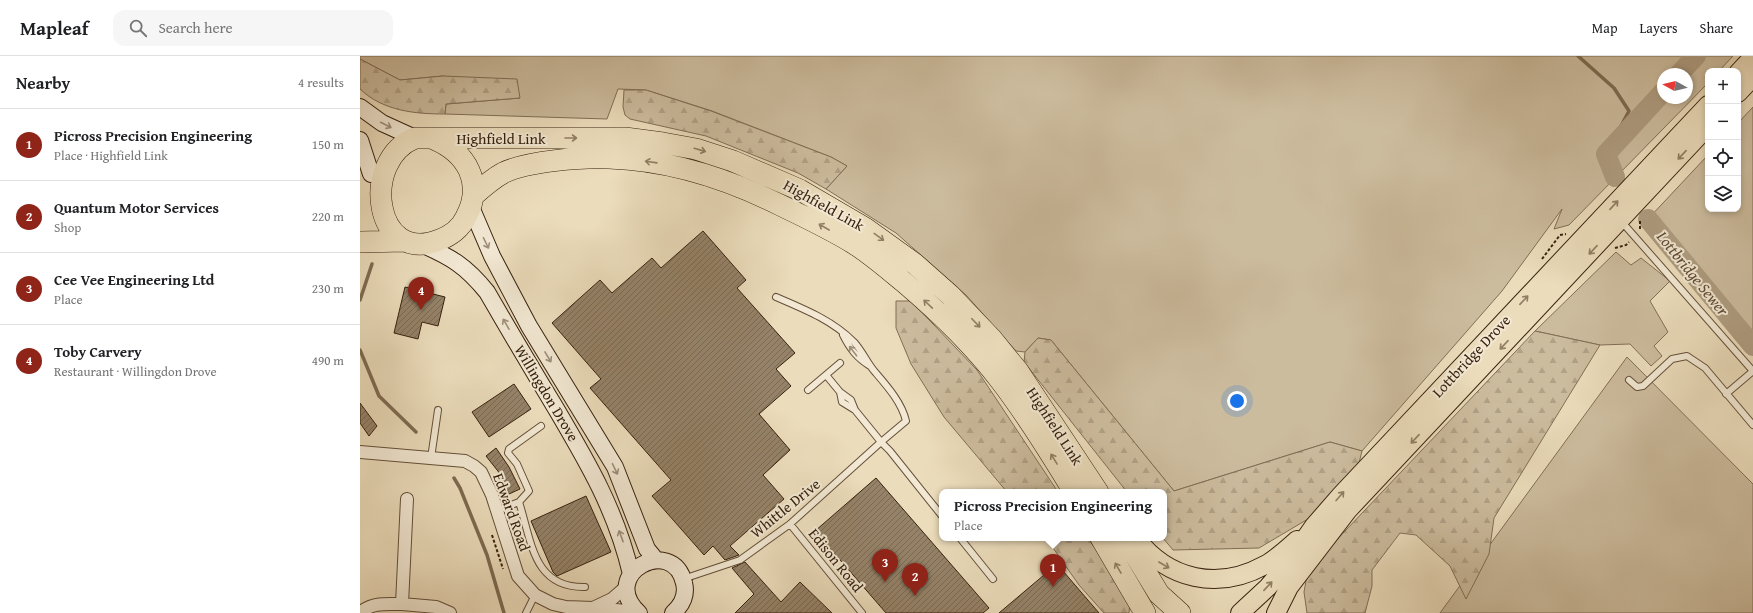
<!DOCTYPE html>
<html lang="en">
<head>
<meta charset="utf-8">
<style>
	:root { --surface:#fff; --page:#f6f6f6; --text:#202124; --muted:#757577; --line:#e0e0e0; --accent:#8f2418 }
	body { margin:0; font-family:"Gentium Book Plus",serif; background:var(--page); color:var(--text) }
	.controls { position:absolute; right:12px; top:12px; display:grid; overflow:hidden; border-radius:8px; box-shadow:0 2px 6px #0003 }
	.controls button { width:36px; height:36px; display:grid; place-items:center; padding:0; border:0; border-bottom:1px solid var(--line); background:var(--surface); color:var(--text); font:20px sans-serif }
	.compass { position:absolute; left:1297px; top:12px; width:36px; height:36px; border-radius:50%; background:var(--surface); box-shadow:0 2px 6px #0003; rotate:278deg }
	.you { position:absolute; left:877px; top:345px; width:14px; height:14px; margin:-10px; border:3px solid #fff; border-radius:50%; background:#1a73e8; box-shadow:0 0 0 6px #1a73e833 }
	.badge { display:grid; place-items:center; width:26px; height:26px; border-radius:50%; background:var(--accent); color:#fff; font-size:13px; font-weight:700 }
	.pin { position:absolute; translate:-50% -33px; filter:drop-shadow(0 1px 2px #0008) }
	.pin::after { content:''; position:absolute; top:21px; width:14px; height:12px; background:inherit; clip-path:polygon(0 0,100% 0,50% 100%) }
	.popup { position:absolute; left:579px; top:433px; width:228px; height:52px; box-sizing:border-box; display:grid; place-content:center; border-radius:8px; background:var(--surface); filter:drop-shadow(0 1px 3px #0005); font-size:13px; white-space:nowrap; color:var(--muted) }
	.popup b { font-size:15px; color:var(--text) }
	.popup::after { content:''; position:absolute; left:50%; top:100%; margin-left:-8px; border:8px solid transparent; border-top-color:var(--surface) }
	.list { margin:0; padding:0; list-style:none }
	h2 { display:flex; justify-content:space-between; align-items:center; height:52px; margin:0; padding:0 16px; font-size:17px }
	h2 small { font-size:13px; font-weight:400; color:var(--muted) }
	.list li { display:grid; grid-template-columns:26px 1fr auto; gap:12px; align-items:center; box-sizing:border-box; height:72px; padding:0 16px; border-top:1px solid var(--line) }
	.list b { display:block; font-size:15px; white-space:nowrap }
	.list p { margin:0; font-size:13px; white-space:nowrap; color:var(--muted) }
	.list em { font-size:13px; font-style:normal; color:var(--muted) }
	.icon { flex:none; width:22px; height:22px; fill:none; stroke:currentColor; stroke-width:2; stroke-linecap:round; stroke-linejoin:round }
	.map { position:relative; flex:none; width:1393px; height:557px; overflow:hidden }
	header { display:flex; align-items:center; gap:24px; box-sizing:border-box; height:56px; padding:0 20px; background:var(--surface); border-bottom:1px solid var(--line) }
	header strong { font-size:19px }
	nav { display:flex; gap:22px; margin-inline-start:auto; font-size:14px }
	.search { width:280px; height:36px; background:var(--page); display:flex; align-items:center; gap:10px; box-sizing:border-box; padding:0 14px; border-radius:12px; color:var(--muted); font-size:15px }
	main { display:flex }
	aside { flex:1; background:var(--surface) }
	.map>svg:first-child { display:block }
	.green { fill:#ccbc9e; stroke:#826e56; fill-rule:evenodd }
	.forest { fill:url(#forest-firs); stroke:#826e56 }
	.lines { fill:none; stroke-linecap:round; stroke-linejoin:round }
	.stream { stroke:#7e6b52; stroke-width:3.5 }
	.river { stroke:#ae9c80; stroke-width:20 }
	.building { fill:url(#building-hatch); stroke:#37210e }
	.lane-casing { stroke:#645039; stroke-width:8 }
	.street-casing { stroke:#645039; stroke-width:14 }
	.secondary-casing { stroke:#37210e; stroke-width:18 }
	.primary-casing { stroke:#37210e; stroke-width:20 }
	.highway-casing { stroke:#37210e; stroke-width:22 }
	.path { stroke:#37210e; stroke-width:2; stroke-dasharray:3 2; stroke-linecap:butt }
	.lane { stroke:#f2e8d3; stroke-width:6 }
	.street { stroke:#f2e8d3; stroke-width:12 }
	.secondary { stroke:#f2e8d3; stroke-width:16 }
	.primary { stroke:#ebdcbb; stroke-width:18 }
	.highway { stroke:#ebdcbb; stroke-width:21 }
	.oneway { stroke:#9e8e7a }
	.oneway2 { stroke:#917e64 }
	.labels { text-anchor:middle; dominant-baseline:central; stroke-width:4; stroke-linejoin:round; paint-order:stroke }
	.street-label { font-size:15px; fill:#37210e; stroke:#f2e8d3 }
	.water-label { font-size:16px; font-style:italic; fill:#614c36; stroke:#f2e8d3 }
</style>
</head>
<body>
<header>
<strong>Mapleaf</strong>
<div class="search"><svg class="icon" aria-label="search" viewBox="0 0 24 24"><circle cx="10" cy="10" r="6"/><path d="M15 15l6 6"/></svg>Search here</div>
<nav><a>Map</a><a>Layers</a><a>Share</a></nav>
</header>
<main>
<aside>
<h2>Nearby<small>4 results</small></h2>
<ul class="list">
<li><span class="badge">1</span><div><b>Picross Precision Engineering</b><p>Place · Highfield Link</p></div><em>150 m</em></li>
<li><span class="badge">2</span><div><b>Quantum Motor Services</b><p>Shop</p></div><em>220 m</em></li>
<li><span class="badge">3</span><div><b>Cee Vee Engineering Ltd</b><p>Place</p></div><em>230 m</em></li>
<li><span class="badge">4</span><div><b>Toby Carvery</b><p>Restaurant · Willingdon Drove</p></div><em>490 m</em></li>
</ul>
</aside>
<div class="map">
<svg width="1393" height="557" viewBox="0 0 1393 557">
	<defs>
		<pattern id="forest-firs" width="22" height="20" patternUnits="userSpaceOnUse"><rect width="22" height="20" fill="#ccbc9e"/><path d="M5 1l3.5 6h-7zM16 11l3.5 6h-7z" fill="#b0a187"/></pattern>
		<pattern id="building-hatch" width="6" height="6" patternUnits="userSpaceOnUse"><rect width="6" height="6" fill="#958268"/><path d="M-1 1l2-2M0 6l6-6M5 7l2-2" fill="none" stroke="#7a6a54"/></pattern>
	</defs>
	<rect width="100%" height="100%" fill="#ebdcbb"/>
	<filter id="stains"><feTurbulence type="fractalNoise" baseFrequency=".005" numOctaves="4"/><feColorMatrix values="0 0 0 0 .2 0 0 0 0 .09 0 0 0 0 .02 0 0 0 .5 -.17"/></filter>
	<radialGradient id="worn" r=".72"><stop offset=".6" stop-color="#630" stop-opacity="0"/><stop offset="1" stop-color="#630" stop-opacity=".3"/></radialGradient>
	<path class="green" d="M0 0H1373L1359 15H1348V27L1209 169 1194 173 1202 153 1142 235 1002 395 970 386 814 435 691 284 678 282 665 296 656 295 606 239 536 177 466 133 487 110 471 101 352 55 286 34 258 33 247 63 85 58 86 48 160 42 83 20 40 24 0 3ZM1303 18H1327V42H1303Z
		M1393 51V290L1288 163 1348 99V153H1378V67Z
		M1256 196 1271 209 1281 202 1310 225 1290 245 1308 276 1294 290 1302 300 1291 310 1270 288 1240 289 1175 275Z
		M1267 301 1393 428V557H1080Z"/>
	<path class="forest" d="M0 3 40 24 83 20 157 23 160 42 86 48 85 58C55 58 23 55 0 33Z
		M264 34H286L351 55 471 101 487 110 466 133 438 117 346 80 270 63 265 59 263 51Z
		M536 245H551L617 314 698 436H647L584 361 551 308 536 272Z
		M1175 275 1240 289 1134 462 1129 498 1106 543 1090 510 1056 479 1040 477 1012 514V530L1005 557H947L944 536 948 514Z
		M678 282 691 284 814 435 970 386 1002 395 999 407 948 463 899 492 813 494 803 482 804 436H767L664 306 665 296Z
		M686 482H728L770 545 769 557H744L719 529Z"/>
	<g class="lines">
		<path class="stream" d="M1218 0 1254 32 1269 55 1246 98
			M0 244 12 208
			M0 294 19 340 56 376
			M94 422 100 432 127 499 144 557"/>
		<path class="river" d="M1319 18 1336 0
			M1255 121 1246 98 1303 36
			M1288 163 1393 290"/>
	</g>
	<path class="building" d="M343 175 386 224 377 232 435 297 416 313 431 330 399 358 430 394 403 419 424 443 370 490 379 499 365 504 353 490 344 499 292 440 311 424 230 332 241 323 192 267 240 224 252 237 292 202 301 212Z
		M45 231 85 241 78 270 62 266 58 283 34 277Z
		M154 328 171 353 129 381 112 356Z
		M0 347 17 370 9 380 0 367Z
		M136 392 149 411 160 433 149 438 141 419 126 400Z
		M516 422 629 552 623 557H526L455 475Z
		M226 440 251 496 197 520 193 516 171 465Z
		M385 506 421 546 440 526 472 557H375L394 538 372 512Z
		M697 508 739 557H639Z"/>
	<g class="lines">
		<g class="lane-casing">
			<path id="lane" d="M1261 165 1393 315
				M416 241C444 253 472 264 494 286 503 296 507 307 515 316 527 330 542 347 546 365L521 386 495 354 491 344 480 336 466 319
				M483 279C490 293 497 302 510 310
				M1269 324 1277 331 1283 330 1312 303 1327 300 1345 312 1393 369
				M448 334 480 307
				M480 336 482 346 495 354
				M1366 338 1393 315
				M71 402 78 354
				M159 446 169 435 157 408 148 397 149 393 181 370
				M136 455 159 446C172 486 173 532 225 531
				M430 468 502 557
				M600 482 633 523
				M323 523 380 504 430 468 521 386 530 395 582 460
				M166 557 175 539"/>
		</g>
		<g class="street-casing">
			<path id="street" d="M0 396 105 405 114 410 121 416 132 439 158 520 175 539 193 548 206 551 233 552 278 556
				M47 443 42 548 76 551 90 557
				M233 552 252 543 267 530
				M0 557C12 546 26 548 42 548"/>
		</g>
		<g class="secondary-casing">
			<path id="secondary" d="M0 51 22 67 55 82
				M0 84 11 118
				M111 151 132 200 169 270 255 411 287 493 296 504
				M61 188C91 201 106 210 127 236 149 274 172 313 195 351 228 407 256 454 271 518
				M279 557C237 518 313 478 324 527 327 539 322 549 313 557"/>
		</g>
		<g class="primary-casing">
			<path id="primary" d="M1378 17 1393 1
				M1378 37 1393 21
				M776 482C808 524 858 535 905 509 916 503 927 493 937 484
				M880 557 908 531 925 511 954 470 981 439 1348 49
				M916 557 929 531 988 454 1348 70"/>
		</g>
		<g class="highway-casing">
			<path id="highway" d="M74 83C107 97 124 127 106 161 101 172 90 180 79 184 14 210 0 104 55 82H265L303 87 336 93 373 105 440 134 505 172 555 208 590 239 631 282 658 315 738 436
				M113 140C123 131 132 123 143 117 167 105 222 101 249 102 311 104 366 122 420 149 445 161 470 173 493 187 512 199 529 214 546 228 580 257 613 289 640 324 667 359 691 398 714 436
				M0 186 45 185
				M741 482 785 557
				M765 482 799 538 820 557"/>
		</g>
		<path class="path" d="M1280 173V163
			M1255 192 1266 189 1269 186
			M1182 203 1200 179 1206 178
			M132 479 143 513"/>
		<use href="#lane" class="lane"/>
		<use href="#street" class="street"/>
		<use href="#secondary" class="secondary"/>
		<use href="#primary" class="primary"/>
		<use href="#highway" class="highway"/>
	</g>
	<defs><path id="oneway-shaft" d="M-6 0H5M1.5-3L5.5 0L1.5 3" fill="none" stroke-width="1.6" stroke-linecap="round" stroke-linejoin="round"/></defs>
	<g class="oneway">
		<use href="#oneway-shaft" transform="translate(26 69) rotate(27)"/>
		<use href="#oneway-shaft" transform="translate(126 187) rotate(64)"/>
		<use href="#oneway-shaft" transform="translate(146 268) rotate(-120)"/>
		<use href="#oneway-shaft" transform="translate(493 295) rotate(-127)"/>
		<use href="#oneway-shaft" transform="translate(188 301) rotate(59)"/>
		<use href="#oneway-shaft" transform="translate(255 413) rotate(64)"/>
		<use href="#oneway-shaft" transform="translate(261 480) rotate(-110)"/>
	</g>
	<g class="oneway2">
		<use href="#oneway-shaft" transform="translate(211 82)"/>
		<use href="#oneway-shaft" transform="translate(340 94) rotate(16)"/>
		<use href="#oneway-shaft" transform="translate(1322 99) rotate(133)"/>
		<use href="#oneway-shaft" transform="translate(291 106) rotate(-172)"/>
		<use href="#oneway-shaft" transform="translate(1254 149) rotate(-47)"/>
		<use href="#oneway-shaft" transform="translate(464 171) rotate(-150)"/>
		<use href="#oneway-shaft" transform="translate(519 181) rotate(36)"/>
		<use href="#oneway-shaft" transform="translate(1233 194) rotate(133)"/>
		<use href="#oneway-shaft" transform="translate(1164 244) rotate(-47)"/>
		<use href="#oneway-shaft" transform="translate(568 248) rotate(-136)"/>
		<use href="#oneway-shaft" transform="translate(616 267) rotate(46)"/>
		<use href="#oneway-shaft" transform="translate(1144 289) rotate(133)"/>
		<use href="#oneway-shaft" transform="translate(1055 383) rotate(133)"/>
		<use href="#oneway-shaft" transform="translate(694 403) rotate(-122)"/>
		<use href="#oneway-shaft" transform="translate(980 440) rotate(-49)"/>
		<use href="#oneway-shaft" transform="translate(804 509) rotate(30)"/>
		<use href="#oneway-shaft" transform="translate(758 512) rotate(-120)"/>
		<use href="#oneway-shaft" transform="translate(908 530) rotate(-47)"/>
	</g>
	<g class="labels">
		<g class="street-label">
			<text x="141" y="82">Highfield Link</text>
			<text transform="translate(464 149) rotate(29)">Highfield Link</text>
			<text transform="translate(1111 300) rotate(-47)">Lottbridge Drove</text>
			<text transform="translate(187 337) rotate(59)">Willingdon Drove</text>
			<text transform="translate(695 370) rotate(57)">Highfield Link</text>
			<text transform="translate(425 452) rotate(-39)">Whittle Drive</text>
			<text transform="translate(152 456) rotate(70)">Edward Road</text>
			<text transform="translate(476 504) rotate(51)">Edison Road</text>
		</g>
		<g class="water-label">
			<text transform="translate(1333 217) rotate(51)">Lottbridge Sewer</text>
		</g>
	</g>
	<rect width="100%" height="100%" filter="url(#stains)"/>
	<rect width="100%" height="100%" fill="url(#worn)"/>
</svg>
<div class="controls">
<button>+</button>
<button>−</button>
<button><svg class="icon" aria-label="locate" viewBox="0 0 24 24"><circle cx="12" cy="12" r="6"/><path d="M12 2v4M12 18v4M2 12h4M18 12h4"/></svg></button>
<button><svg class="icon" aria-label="layers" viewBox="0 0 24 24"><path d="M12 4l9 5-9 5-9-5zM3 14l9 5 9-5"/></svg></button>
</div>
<svg class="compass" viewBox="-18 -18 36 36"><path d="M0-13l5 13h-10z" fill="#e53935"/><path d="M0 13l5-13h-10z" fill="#757577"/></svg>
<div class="you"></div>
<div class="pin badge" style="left:693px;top:531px">1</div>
<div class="popup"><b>Picross Precision Engineering</b>Place</div>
<div class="pin badge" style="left:555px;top:540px">2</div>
<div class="pin badge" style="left:525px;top:526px">3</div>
<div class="pin badge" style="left:61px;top:254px">4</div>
</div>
</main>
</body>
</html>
